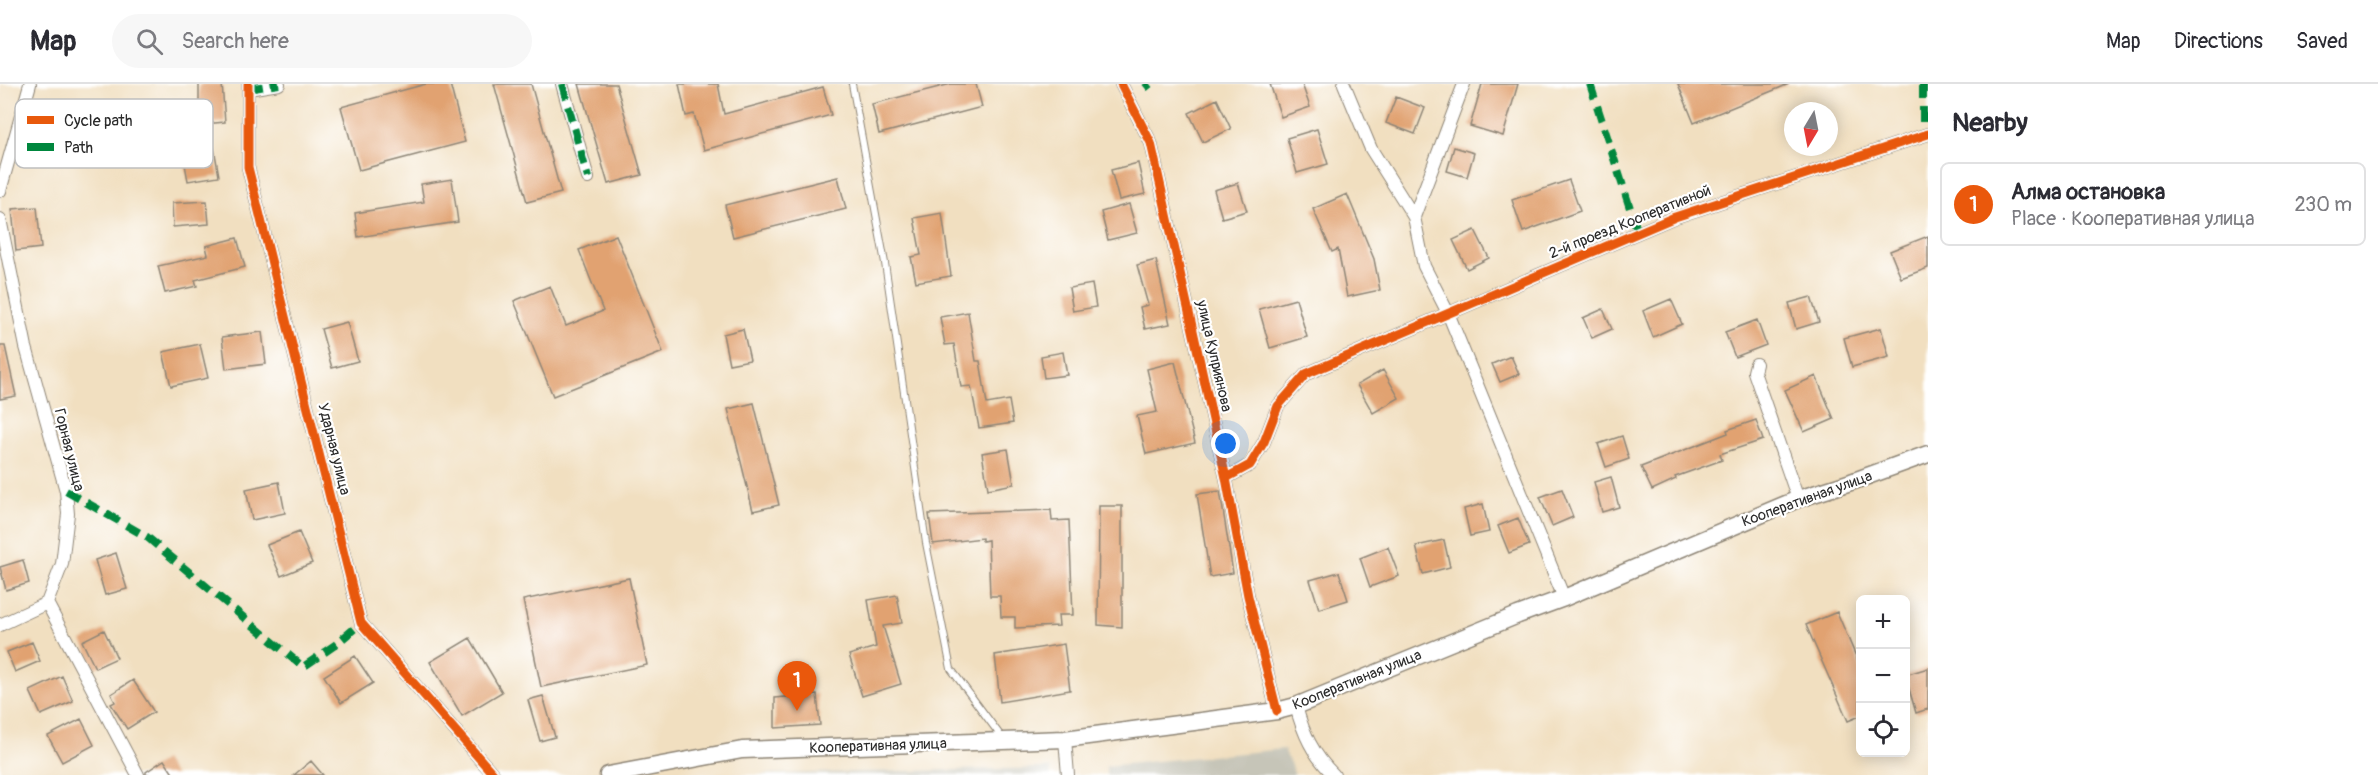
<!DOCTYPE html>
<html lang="en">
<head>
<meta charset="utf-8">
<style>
	:root { --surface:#fff; --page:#f7f7f7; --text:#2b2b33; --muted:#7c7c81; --line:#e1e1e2; --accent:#ea580c }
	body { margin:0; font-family:Pangolin,sans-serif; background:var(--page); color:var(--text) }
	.controls { position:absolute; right:18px; bottom:18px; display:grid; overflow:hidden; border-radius:9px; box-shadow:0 3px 15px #0003 }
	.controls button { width:54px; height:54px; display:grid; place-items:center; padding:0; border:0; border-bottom:2px solid var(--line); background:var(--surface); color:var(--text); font:30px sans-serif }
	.compass { position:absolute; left:1784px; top:18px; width:54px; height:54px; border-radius:50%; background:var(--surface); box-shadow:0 3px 15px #0003; rotate:190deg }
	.you { position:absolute; left:1226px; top:360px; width:21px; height:21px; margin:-15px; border:4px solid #fff; border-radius:50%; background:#1a73e8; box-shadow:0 0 0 9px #1a73e833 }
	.badge { display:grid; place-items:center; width:39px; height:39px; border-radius:50%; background:var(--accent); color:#fff; font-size:20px; font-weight:700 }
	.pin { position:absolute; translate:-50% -50px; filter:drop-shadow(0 2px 3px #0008) }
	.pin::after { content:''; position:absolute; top:32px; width:21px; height:18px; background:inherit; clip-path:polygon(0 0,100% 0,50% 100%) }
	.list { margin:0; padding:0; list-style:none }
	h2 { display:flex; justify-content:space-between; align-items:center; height:78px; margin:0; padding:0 24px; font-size:26px }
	h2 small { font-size:20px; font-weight:400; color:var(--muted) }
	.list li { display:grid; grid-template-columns:39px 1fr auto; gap:18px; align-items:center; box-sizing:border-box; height:84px; margin:0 12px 12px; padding:0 12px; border:2px solid var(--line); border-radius:9px }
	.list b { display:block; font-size:22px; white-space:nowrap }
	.list p { margin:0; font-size:20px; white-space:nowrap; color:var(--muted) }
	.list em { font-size:20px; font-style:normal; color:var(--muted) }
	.icon { flex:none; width:33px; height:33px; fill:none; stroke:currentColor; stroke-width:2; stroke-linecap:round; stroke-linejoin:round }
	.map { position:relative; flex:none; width:1928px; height:691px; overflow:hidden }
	header { display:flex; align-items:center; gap:36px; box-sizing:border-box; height:84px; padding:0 30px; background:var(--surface); border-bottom:2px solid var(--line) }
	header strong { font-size:28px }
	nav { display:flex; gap:33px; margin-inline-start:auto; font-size:21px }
	.search { width:420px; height:54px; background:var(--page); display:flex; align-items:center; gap:15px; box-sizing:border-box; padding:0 21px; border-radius:33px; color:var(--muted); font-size:22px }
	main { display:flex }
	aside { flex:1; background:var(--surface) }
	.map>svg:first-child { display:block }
	.industrial { fill:#c6c5b8 }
	.building { fill:#e1a271 }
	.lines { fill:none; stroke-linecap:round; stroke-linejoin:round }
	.lane-casing { stroke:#8e8576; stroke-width:8 }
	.street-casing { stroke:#8e8576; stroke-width:14 }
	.secondary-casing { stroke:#8e8576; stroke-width:19 }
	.lane { stroke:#fff; stroke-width:6 }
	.street { stroke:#fff; stroke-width:12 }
	.secondary { stroke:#fff; stroke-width:16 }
	.quiet { stroke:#00873e; stroke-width:8; stroke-dasharray:15 8; stroke-linecap:butt }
	.cycleway-casing { stroke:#fff; stroke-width:13 }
	.cycleway { stroke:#e8590c; stroke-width:9 }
	.labels { text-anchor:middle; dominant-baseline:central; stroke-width:4.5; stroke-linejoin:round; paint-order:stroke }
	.street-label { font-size:15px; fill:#2b2b2b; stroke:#fff }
	.key { fill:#fff; stroke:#bfbfbf; stroke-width:1.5 }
	.key-label { font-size:16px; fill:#2b2b2b }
</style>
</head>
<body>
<header>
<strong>Map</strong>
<div class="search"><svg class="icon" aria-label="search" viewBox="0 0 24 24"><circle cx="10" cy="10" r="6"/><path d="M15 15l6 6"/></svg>Search here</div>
<nav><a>Map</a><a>Directions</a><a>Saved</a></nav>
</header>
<main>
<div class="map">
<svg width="1928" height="691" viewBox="0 0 1928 691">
	<rect width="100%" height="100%" fill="#fff"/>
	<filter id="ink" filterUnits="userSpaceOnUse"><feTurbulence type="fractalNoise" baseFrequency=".0167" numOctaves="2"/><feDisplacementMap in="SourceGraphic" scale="12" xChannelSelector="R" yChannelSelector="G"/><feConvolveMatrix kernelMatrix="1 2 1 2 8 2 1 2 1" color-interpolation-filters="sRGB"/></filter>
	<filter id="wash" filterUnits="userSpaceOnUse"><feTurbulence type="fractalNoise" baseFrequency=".008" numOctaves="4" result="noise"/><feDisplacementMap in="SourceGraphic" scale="24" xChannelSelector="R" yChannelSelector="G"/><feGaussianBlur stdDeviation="1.35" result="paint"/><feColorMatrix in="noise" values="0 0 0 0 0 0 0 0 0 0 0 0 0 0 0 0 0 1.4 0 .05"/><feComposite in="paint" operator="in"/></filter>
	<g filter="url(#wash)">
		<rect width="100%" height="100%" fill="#f1dfc0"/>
		<path class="industrial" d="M1284 665 1295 691H1106V682Z
			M1050 684 1051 691H758L766 690Z"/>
		<g id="blocks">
			<path class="building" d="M199 0H222L225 38 194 41 193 24H199Z
				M426 0H450L465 58 359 86 341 23Z
				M494 0H531L561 109 527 118Z
				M579 0H616L642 91 608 100Z
				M679 0H718L724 30 823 3 831 31 704 66 694 30 686 32Z
				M951 0H976L982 23 879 50 872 20Z
				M1270 0H1302L1310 23 1281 33Z
				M1482 0H1518L1503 52 1470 42Z
				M1678 0H1789L1694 39Z
				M1396 13 1425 24 1415 50 1386 39Z
				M1217 15 1231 45 1203 58 1189 29Z
				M1317 45 1328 80 1297 89 1287 54Z
				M1454 63 1474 69 1467 93 1447 87Z
				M214 64 219 92 188 97 183 69Z
				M1138 79 1145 110 1119 116 1111 86Z
				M838 93 846 125 733 153 725 121Z
				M452 95 458 138 358 153 355 129 424 118 421 100Z
				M1569 96 1580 127 1523 148 1512 116Z
				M1238 99 1247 127 1222 134 1214 106Z
				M1347 110 1374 175 1380 206 1347 213 1338 165 1332 168 1313 125Z
				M207 117 209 140 173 143 172 119Z
				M1129 120 1137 149 1108 156 1101 128Z
				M37 123 41 164 16 167 12 125Z
				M942 129 951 192 916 198 911 173 921 171 914 134Z
				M1475 146 1489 174 1467 185 1453 156Z
				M616 151 663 268 553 312 514 217 550 202 566 242 603 227 579 166Z
				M1928 152V184L1901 194 1890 167Z
				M237 154 245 183 195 196 197 202 165 209 158 182 208 171 206 162Z
				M1156 176 1170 240 1145 245 1140 223 1148 221 1137 181Z
				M1092 200 1096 223 1073 227 1069 204Z
				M1811 213 1819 238 1796 245 1789 219Z
				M1296 215 1307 253 1270 264 1259 225Z
				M1671 215 1682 240 1653 253 1643 227Z
				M1603 225 1612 245 1592 254 1583 234Z
				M968 228 976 277H980L987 320 1009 316 1013 339 979 344 971 302 961 303 954 260 945 261 940 233Z
				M1757 236 1766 261 1735 273 1725 248Z
				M347 238 358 277 332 284 321 245Z
				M1881 244 1889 273 1852 283 1844 254Z
				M743 245 750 276 729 280 723 250Z
				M262 248 266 280 226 285 222 253Z
				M200 260 208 294 171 302 163 268Z
				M0 262H5L16 312 0 315Z
				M1063 268 1067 291 1044 294 1041 272Z
				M1511 272 1519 290 1500 298 1492 280Z
				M1175 278 1195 359 1146 370 1137 332 1157 328 1147 285Z
				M1383 286 1399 314 1373 329 1357 301Z
				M1816 292 1834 335 1804 348 1785 306Z
				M754 319 779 421 753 427 728 325Z
				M1756 336 1763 356 1720 370 1722 376 1675 393 1676 395 1652 406 1641 383 1728 349 1727 346Z
				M1622 352 1629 375 1606 383 1598 360Z
				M1008 365 1014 400 988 405 982 369Z
				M1611 393 1619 423 1602 428 1594 398Z
				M279 398 285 429 252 436 246 405Z
				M1562 405 1573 433 1552 442 1540 413Z
				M1220 407 1233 489 1210 493 1197 410Z
				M1483 420 1489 448 1470 452 1464 425Z
				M1099 422H1122V543L1098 541Z
				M1051 426 1052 437 1069 436 1073 531H1058L1059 542 1015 544V533H1001L1000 512H990L988 456 982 457V454L933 460 929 430Z
				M1518 434 1529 461 1509 469 1498 442Z
				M299 448 312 479 281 492 267 461Z
				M1444 456 1450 483 1423 490 1416 462Z
				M1388 463 1399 492 1370 503 1360 474Z
				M116 469 127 505 105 511 95 476Z
				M23 476 29 499 6 506 0 483Z
				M1339 488 1348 516 1319 525 1310 496Z
				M629 494 647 581 541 603 523 516Z
				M897 511 902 539 883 542 901 600 862 612 849 571 876 563 868 516Z
				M1837 528 1860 582V632L1848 637 1806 541Z
				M104 546 117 574 95 584 82 557Z
				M470 554 502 608 462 632 430 578Z
				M32 558 40 577 15 588 7 568Z
				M1064 560 1070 606 1000 618 995 571Z
				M355 572 373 599 341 619 324 592Z
				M1928 584V625L1916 629 1905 591Z
				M62 592 73 617 41 631 30 607Z
				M133 596 154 628 127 645 111 620 115 618 111 610Z
				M817 610 820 641 775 644V614Z
				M543 612 555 653 540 657 528 616Z
				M81 635 94 661 62 678 48 652Z
				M164 676 174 691H146V688Z
				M311 677 323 691H294Z"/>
		</g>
	</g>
	<g filter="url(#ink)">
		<use href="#blocks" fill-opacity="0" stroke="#8e8576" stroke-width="1.5"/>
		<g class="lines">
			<g class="lane-casing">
				<path id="lane" d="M852 0 885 179 926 459 951 585 1003 655"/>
			</g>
			<g class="street-casing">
				<path id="street" d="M248 0V83L361 539 494 691
					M562 0 588 94
					M1121 0 1151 59 1226 394 1248 512 1277 627
					M1344 0 1371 65 1414 133 1424 182 1448 229 1564 514
					M248 5 279 0
					M0 107 30 0
					M1414 133 1464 0
					M0 135 26 263 66 407 68 430 62 480 47 519 138 691
					M1756 280 1754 288 1798 415
					M1226 394 1250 381 1264 358 1278 322 1306 290 1675 133 1928 50
					M0 541 47 519
					M1296 622C1303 649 1313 671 1334 691
					M1065 655 1068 691"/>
			</g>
			<g class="secondary-casing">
				<path id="secondary" d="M608 691 742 666 1065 655 1277 627 1296 622 1518 531 1564 514 1798 415 1851 398 1928 370"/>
			</g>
			<use href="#lane" class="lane"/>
			<use href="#street" class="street"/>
			<use href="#secondary" class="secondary"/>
			<path class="quiet" d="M562 0 588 94
				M1590 0 1638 149
				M1923 0V51
				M1145 4 1150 0
				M248 5 279 0
				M66 407 147 453 303 583 335 561 361 539"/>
			<g class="cycleway-casing">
				<path id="cycleway" d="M248 0V83L361 539 494 691
					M1121 0 1151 59 1226 394 1248 512 1277 627
					M1226 394 1250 381 1264 358 1278 322 1306 290 1675 133 1928 50"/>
			</g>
			<use href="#cycleway" class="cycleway"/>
		</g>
	</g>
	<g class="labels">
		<g class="street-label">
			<text transform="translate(1630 138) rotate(-22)">2-й проезд Кооперативной</text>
			<text transform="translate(1214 272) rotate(77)">улица Куприянова</text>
			<text transform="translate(334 365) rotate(76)">Ударная улица</text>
			<text transform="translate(69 366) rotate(76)">Горная улица</text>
			<text transform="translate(1807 415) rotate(-20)">Кооперативная улица</text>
			<text transform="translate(1357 596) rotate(-22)">Кооперативная улица</text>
			<text transform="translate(878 662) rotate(-2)">Кооперативная улица</text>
		</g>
	</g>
	<rect x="15" y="15" width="198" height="69" rx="9" class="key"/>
	<rect x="27" y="32" width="27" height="8" fill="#e8590c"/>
	<rect x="27" y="59" width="27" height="8" fill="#00873e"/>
	<g class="key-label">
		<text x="64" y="42">Cycle path</text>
		<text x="64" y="69">Path</text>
	</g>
</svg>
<div class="controls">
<button>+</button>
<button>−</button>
<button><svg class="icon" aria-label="locate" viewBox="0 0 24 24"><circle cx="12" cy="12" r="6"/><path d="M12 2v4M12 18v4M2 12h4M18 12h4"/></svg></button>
</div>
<svg class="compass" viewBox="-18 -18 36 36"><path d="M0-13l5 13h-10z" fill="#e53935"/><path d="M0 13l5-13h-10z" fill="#7c7c81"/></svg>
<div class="you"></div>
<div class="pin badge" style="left:797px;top:627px">1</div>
</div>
<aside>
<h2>Nearby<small></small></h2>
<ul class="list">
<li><span class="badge">1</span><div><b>Алма остановка</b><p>Place · Кооперативная улица</p></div><em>230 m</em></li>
</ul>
</aside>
</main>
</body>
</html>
